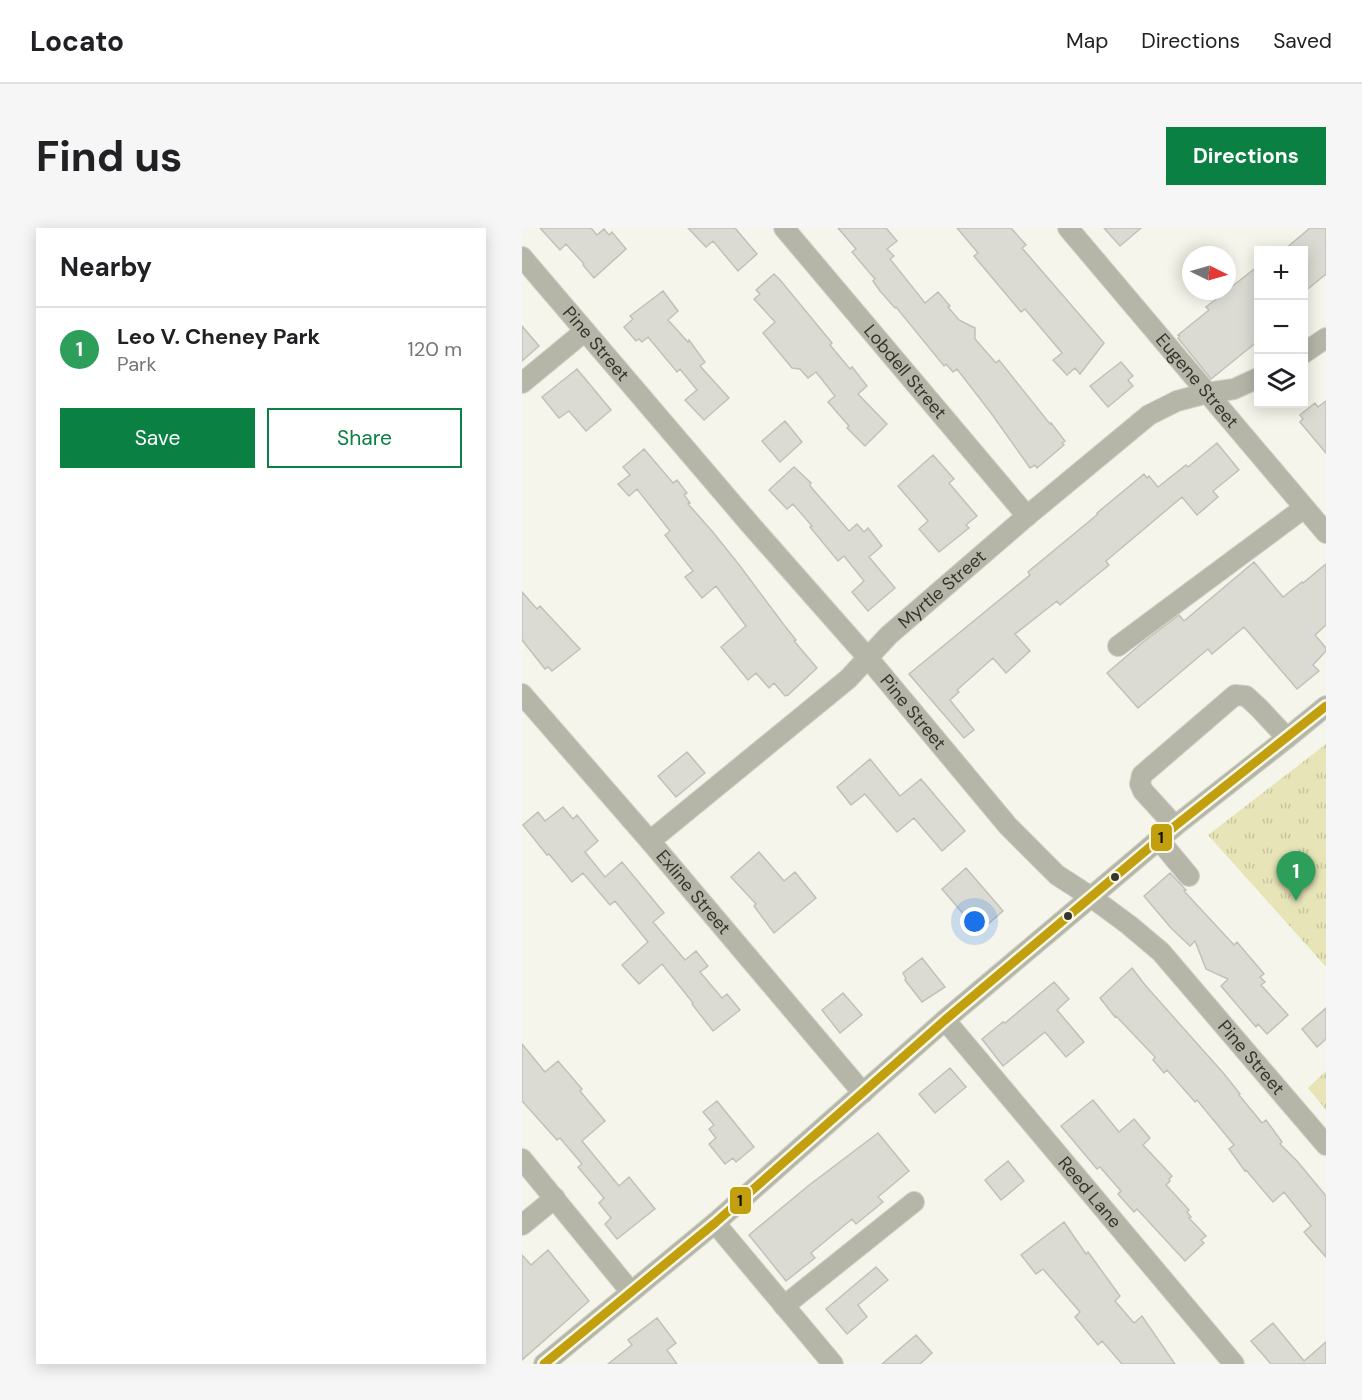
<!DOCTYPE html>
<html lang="en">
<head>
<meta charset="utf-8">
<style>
	:root { --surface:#fff; --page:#f6f6f6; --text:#202124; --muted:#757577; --line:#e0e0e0; --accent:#0b8043 }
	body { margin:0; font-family:"DM Sans",sans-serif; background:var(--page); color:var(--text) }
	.controls { position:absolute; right:18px; top:18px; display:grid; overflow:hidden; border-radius:0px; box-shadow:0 3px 15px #0003 }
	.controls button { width:54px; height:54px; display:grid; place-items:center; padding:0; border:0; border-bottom:2px solid var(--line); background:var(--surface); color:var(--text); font:30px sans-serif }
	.compass { position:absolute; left:660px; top:18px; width:54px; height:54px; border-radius:50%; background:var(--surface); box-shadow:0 3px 15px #0003; rotate:95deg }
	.you { position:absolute; left:453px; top:694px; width:21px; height:21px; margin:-15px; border:4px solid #fff; border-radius:50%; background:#1a73e8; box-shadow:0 0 0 9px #1a73e833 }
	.badge { display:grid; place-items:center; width:39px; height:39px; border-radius:50%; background:var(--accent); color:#fff; font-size:20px; font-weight:700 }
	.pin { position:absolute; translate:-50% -50px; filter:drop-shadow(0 2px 3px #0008) }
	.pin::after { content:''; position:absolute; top:32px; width:21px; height:18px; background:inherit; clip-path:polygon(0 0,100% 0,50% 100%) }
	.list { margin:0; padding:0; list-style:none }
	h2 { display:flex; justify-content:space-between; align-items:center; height:78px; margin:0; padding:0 24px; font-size:26px }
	h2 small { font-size:20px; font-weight:400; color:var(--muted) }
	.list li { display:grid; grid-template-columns:39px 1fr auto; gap:18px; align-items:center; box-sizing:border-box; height:84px; padding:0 24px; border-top:2px solid var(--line) }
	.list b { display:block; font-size:22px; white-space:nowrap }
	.list p { margin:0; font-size:20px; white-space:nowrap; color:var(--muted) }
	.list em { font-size:20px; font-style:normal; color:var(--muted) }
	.actions { display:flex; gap:12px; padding:18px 24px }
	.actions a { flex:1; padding:14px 0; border:2px solid var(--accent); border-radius:0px; text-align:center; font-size:21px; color:var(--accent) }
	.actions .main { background:var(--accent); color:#fff }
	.icon { flex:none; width:33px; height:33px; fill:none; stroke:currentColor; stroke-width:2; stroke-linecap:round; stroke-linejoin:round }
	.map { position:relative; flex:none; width:804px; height:1136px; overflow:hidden; border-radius:0px }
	header { display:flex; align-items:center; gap:36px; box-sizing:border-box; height:84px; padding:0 30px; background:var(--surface); border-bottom:2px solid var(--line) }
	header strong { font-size:28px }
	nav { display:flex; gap:33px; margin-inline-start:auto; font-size:21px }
	.intro { display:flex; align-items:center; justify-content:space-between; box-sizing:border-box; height:144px; padding:0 36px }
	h1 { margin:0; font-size:42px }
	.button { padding:15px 27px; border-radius:0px; background:var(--accent); color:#fff; font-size:21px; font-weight:700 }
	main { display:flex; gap:36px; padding:0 36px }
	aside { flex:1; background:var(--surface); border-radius:0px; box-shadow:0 3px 15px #0003 }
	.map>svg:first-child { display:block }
	.park { fill:url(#park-tufts) }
	.building { fill:#dbdbd4; stroke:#c1c1ba; stroke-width:1.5 }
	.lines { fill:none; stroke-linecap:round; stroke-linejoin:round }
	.minor-casing { stroke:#d2d2ca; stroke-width:22 }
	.minor { stroke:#b5b5a8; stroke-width:20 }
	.bus-1-casing { stroke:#f9f9e7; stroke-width:14 }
	.bus-1 { stroke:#c29f0e; stroke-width:9 }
	.bus-dot { fill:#35352e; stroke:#f9f9e7; stroke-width:2 }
	.labels { text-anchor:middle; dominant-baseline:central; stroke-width:4.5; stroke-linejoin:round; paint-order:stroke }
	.street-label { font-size:18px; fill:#35352e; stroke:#f9f9e7 }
	.line-badge { stroke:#f9f9e7; stroke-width:2 }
	.pale-badge-label { font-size:16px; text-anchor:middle; font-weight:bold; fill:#111 }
</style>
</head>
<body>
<header>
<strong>Locato</strong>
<nav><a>Map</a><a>Directions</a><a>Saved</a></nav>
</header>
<div class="intro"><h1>Find us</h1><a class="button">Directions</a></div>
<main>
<aside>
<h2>Nearby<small></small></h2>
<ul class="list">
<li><span class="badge" style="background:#2e9e5b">1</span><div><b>Leo V. Cheney Park</b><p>Park</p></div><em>120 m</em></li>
</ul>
<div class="actions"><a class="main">Save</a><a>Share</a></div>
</aside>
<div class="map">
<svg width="804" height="1136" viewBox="0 0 804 1136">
	<defs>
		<pattern id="park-tufts" width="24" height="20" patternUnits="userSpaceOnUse" patternTransform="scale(1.5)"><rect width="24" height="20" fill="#e7e5b7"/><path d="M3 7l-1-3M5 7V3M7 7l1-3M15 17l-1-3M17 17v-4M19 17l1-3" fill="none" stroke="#c7c59e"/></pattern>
	</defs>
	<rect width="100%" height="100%" fill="#f5f5eb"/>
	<path class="park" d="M804 516V739L686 607Z
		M804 843V882L786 860Z"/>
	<path class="building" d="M18 0H69L75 7 82 1 87 7 90 4 104 21 72 50 61 37 62 36 44 16 38 22Z
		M166 0H213L235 26 216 43 191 13 184 19Z
		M316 0H364L375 13 365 21 372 28 368 31 403 75 416 64 428 78 426 79 437 92 453 100V111L474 135 477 132 528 196 529 195 543 213 540 215 542 217 515 240 513 237 508 240 469 185 435 141 431 144 424 136 422 138 374 79 373 80 358 63 351 53 353 51 330 24 334 21Z
		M435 0H489L504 17 500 20 582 115 558 146 553 140 545 147 531 132 540 125 503 81 499 84 452 28 456 25Z
		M582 0H619L598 18Z
		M788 0H804V46L782 64V22H762Z
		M736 38V113L689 151 656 110 658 108 656 107 687 82 684 79Z
		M252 46 259 53 310 115 308 117 328 141 330 139 345 158 336 166 365 196 343 218 325 200 327 198 306 174 313 168 294 144 286 150 278 141 270 140 241 105 253 94 232 71 238 66 234 62Z
		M141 63 156 83 146 92 166 114 167 112 183 134 178 138 207 170 182 192 163 172 175 162 158 141 155 144 126 109 120 114 117 111 114 113 102 99 111 91 108 88Z
		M0 98 17 118 0 133Z
		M599 134 611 148 606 152 611 158 586 179 568 158Z
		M55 141 89 182 64 203 47 183 37 190 20 169Z
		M804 173V225L778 194 781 191 778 187 793 175 796 179Z
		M263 193 280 214 258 234 240 213Z
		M695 215 717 242 691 263 696 269 675 287 660 269 584 333 587 337 571 350 538 377 535 373 493 406 508 423 484 445 471 430 435 462 437 464 428 472 452 502 442 510 387 446 508 347 506 344 576 286 575 285 622 246 625 250 627 248 636 259 664 237 666 239Z
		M122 221 151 255 155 252 165 265 162 267 168 275 166 276 190 303 218 338 262 397 274 412 272 413 295 440 266 467 263 468 252 455 247 460 234 445 226 452 199 419 224 398 194 358 180 370 163 349 171 343 143 307 148 303 115 261 107 268 96 256 108 247 101 239Z
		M411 227 432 251 427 255 455 288 444 297 447 300 417 324 397 301 406 293 376 258Z
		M272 239 289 255 288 257 289 259 327 303 335 296 342 304 346 300 360 318 347 329 373 360 346 383 330 364 342 353 322 328 316 333 288 299 290 298 271 276 265 281 247 262Z
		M732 334 761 369 780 354 781 355 804 336V397L793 407 804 420V423L791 437 797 443 775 461 722 399 690 426 686 421 616 480 585 445 620 415 657 387 662 393Z
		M0 364 15 381 18 378 58 421 30 443 26 439 23 441 0 412Z
		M165 524 183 545 154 569 136 548Z
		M348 531 378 568 399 551 443 603 420 623 392 590 375 604 343 566 329 577 315 559Z
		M41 579 51 591 55 587 76 613 63 624 83 649 100 634 142 685 131 694 163 732 174 723 186 738 178 744 200 770 205 766 218 782 191 803 170 776 171 775 140 736 117 756 100 737 126 714 93 673 88 677 61 645 50 654 27 626 25 627 1 597 16 584 23 593Z
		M237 624 262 653 273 644 294 670 252 705 232 678 234 676 209 649Z
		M444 640 481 683 457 704 420 661Z
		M648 645 664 662 662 663 712 717 715 714 742 746 738 749 743 754 739 757 766 787 745 806 736 796 734 799 699 758 706 751 684 741 673 713 668 718 649 700 622 668Z
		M400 730 423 759 400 774 383 752 384 751 381 745Z
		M610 740 623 757 703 847 718 866 717 867 740 895 744 892 760 914 758 916 775 933 804 968V1029L782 1004 789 998 762 964 751 974 724 942 723 943 707 921 712 917 675 872 673 874 645 842 642 845 631 832 633 829 594 788 593 789 578 770Z
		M532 754 547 771 535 782 562 814 544 829 523 804 481 838 460 811 481 794 483 795Z
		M321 765 340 787 318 805 300 782Z
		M804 780V811L795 819 780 801Z
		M0 816 23 844 36 833 60 861 58 863 83 893 60 913 97 958 107 949 133 981 95 1011 83 996 89 990 77 975 82 970 56 939 60 936 38 910 35 912 0 873Z
		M428 840 444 859 413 885 397 866Z
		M571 872 597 904 612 891 628 910 621 917 650 948 647 951 648 953 644 957 667 982 665 984 669 989 667 990 684 1008 679 1012 682 1015 663 1033 615 981 612 984 596 966 599 963 578 939 575 941 539 898Z
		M195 873 232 919 214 934 211 930 203 936 187 916 194 910 187 901 192 897 181 884Z
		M356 905 387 943 356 969 361 974 334 996 330 991 289 1025 293 1030 264 1053 227 1007 286 958Z
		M486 933 502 953 479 972 463 952Z
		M542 994 564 1026 566 1024 598 1068 593 1073 612 1095 620 1088 653 1136H600L580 1113 576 1117 553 1089 558 1084 521 1041 514 1046 499 1027Z
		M26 1022 67 1073 0 1132V1027L9 1037Z
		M354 1039 366 1052 336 1077 345 1089 325 1106 304 1081Z
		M135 1090 154 1115 145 1122 155 1136H86L110 1117 106 1112Z
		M751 1095 782 1133 804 1114V1136H749L729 1113Z
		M394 1107 410 1125 398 1136H360Z"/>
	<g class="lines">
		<g class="minor-casing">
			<g id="minor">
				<path id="s1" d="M262 0 505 288"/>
				<path id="s2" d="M546 0 804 305"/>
				<path id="s3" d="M0 29 227 295 346 430 486 598 535 647 569 669 607 697 639 724 804 917"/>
				<path d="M782 125 804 110"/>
				<path d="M0 155 63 103"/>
				<path d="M596 418 782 280"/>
				<path id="s4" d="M0 466 128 613 341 865"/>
				<path d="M653 598 621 563 618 556 620 547 713 467 724 468 737 480 765 510"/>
				<path d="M637 612 667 648"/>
				<path id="s5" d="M128 613 326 451 367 407 505 288 627 187 655 173 685 165 712 161 736 150"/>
				<path id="s6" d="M423 792 712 1136"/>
				<path d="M0 931 109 1064"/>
				<path d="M193 995 311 1136"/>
				<path d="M0 997 33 970"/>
				<path d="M262 1078 392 974"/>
				<path d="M22 1136 193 995 423 792 569 669 653 598 765 510 804 478"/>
			</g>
		</g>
		<use href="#minor" class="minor"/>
		<g class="bus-1-casing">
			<path id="bus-1" d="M22 1136 193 995 423 792 653 598 804 478"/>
		</g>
		<use href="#bus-1" class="bus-1"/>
	</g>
	<g class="bus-dot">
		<circle cx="593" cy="649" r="5"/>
		<circle cx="546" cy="688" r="5"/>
	</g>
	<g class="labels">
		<g class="street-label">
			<text stroke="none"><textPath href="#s3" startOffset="114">Pine Street</textPath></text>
			<text stroke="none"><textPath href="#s1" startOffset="188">Lobdell Street</textPath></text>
			<text stroke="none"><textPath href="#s2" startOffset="200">Eugene Street</textPath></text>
			<text stroke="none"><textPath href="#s5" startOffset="386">Myrtle Street</textPath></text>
			<text stroke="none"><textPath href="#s3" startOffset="600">Pine Street</textPath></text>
			<text stroke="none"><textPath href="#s4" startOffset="262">Exline Street</textPath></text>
			<text stroke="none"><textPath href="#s3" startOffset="1086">Pine Street</textPath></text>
			<text stroke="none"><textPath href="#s6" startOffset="225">Reed Lane</textPath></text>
		</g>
	</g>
	<g class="line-badge">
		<rect x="628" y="595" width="23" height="29" rx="6" fill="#c29f0e"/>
		<rect x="207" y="958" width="23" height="29" rx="6" fill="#c29f0e"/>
	</g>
	<g class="pale-badge-label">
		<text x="639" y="615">1</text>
		<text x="218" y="978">1</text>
	</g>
</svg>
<div class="controls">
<button>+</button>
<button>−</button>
<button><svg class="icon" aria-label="layers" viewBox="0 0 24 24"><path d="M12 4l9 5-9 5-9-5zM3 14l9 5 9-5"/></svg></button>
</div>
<svg class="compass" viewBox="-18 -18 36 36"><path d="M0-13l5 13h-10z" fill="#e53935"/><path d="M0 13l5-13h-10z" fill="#757577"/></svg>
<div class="you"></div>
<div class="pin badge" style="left:774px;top:673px;background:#2e9e5b">1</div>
</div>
</main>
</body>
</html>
